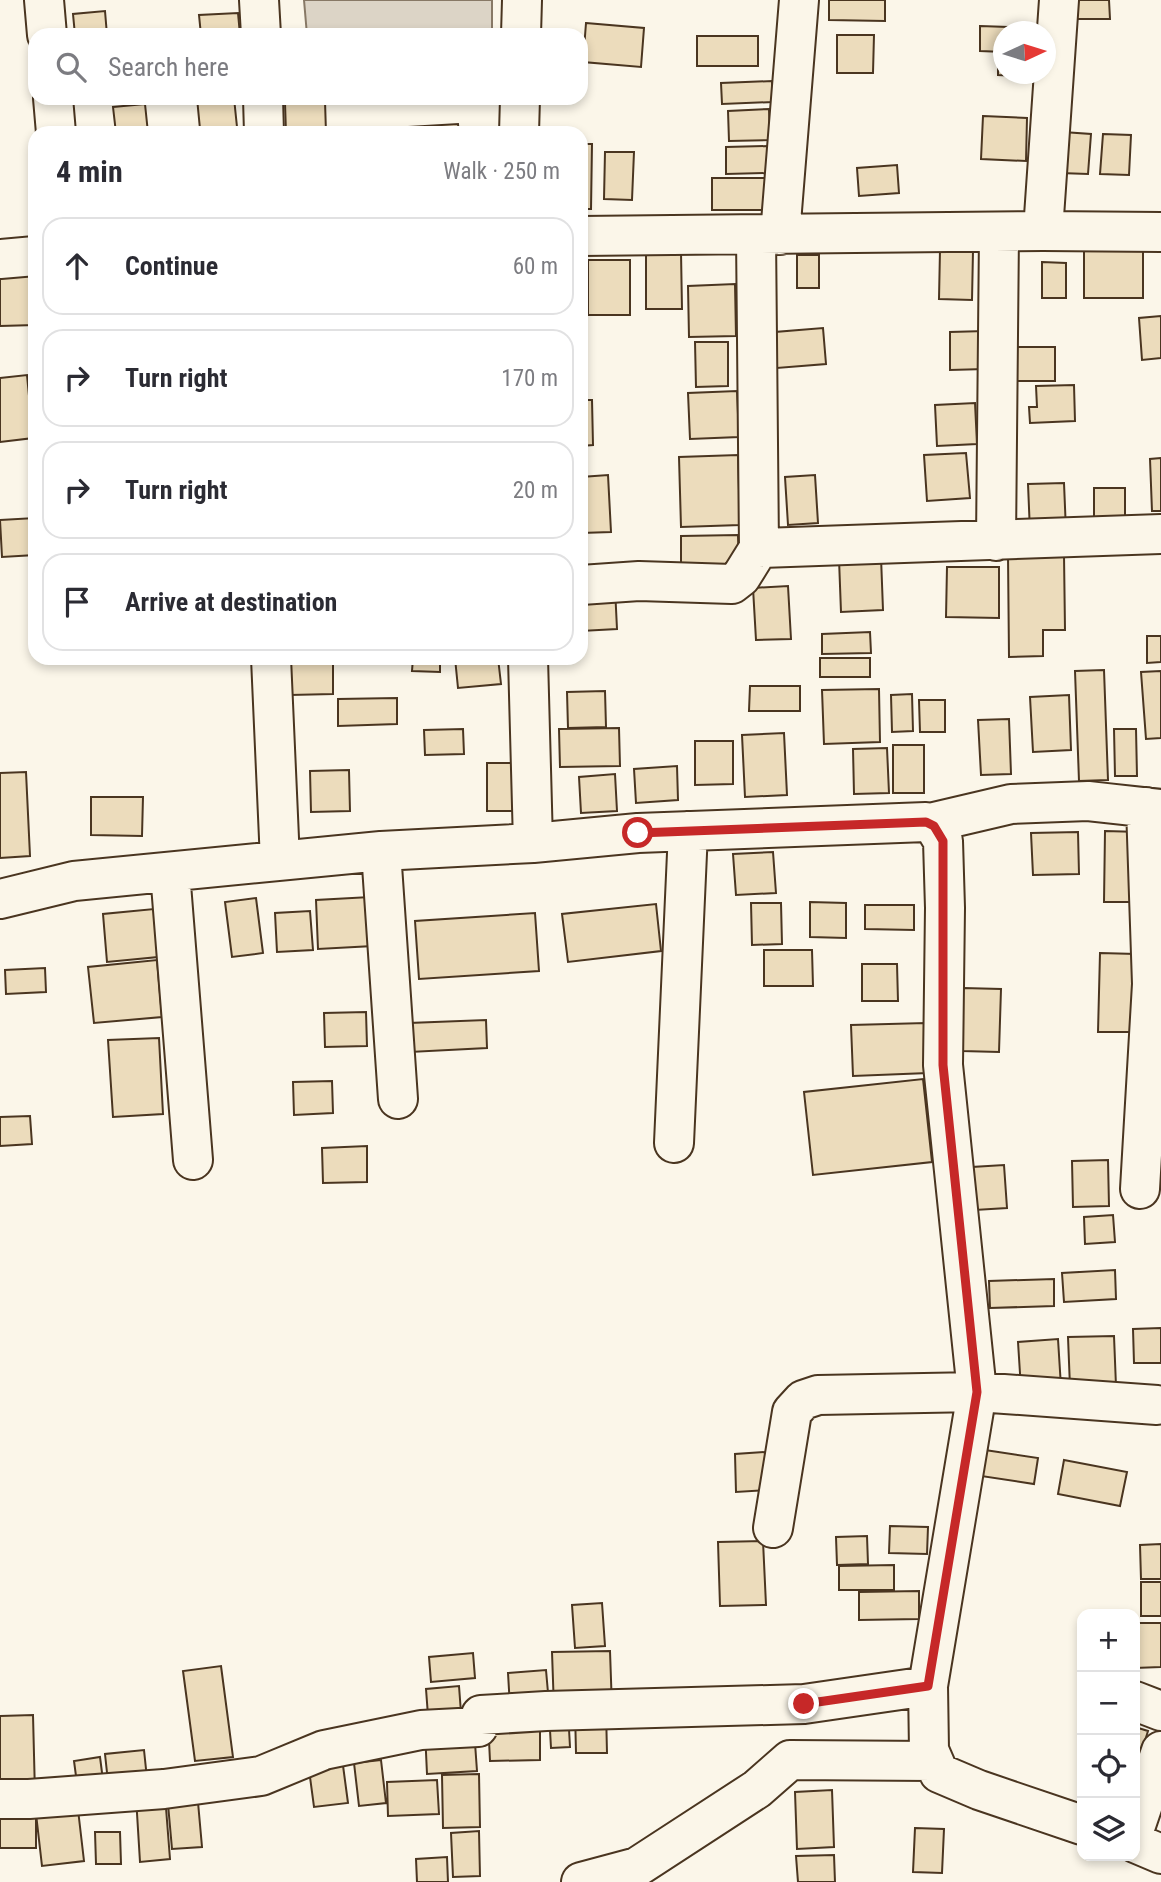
<!DOCTYPE html>
<html lang="en">
<head>
<meta charset="utf-8">
<style>
	:root { --surface:#fff; --page:#f7f7f7; --text:#2b2b33; --muted:#7c7c81; --line:#e1e1e2 }
	body { margin:0; font-family:"Roboto Condensed",sans-serif; background:var(--page); color:var(--text) }
	.controls { position:absolute; right:21px; bottom:21px; display:grid; overflow:hidden; border-radius:14px; box-shadow:0 4px 10px #0003 }
	.controls button { width:63px; height:63px; display:grid; place-items:center; padding:0; border:0; border-bottom:2px solid var(--line); background:var(--surface); color:var(--text); font:35px sans-serif }
	.compass { position:absolute; left:993px; top:21px; width:63px; height:63px; border-radius:50%; background:var(--surface); box-shadow:0 4px 10px #0003; rotate:86deg }
	.stop { position:absolute; width:21px; height:21px; margin:-16px; border:5px solid #c62828; border-radius:50%; background:#fff }
	.stop.end { background:#c62828; border-color:#fff; box-shadow:0 2px 7px #0008 }
	.list { margin:0; padding:0; list-style:none }
	h2 { display:flex; justify-content:space-between; align-items:center; height:91px; margin:0; padding:0 28px; font-size:30px }
	h2 small { font-size:23px; font-weight:400; color:var(--muted) }
	.list li { display:grid; grid-template-columns:46px 1fr auto; gap:21px; align-items:center; box-sizing:border-box; height:98px; margin:0 14px 14px; padding:0 14px; border:2px solid var(--line); border-radius:21px }
	.list b { display:block; font-size:26px; white-space:nowrap }
	.list em { font-size:23px; font-style:normal; color:var(--muted) }
	.icon { flex:none; width:38px; height:38px; fill:none; stroke:currentColor; stroke-width:2; stroke-linecap:round; stroke-linejoin:round }
	.map { position:relative; flex:none; width:1161px; height:1882px; overflow:hidden }
	.search { position:absolute; background:var(--surface); box-shadow:0 4px 10px #0003; left:28px; top:28px; width:560px; height:77px; display:flex; align-items:center; gap:18px; box-sizing:border-box; padding:0 24px; border-radius:21px; color:var(--muted); font-size:26px }
	.panel { position:absolute; background:var(--surface); box-shadow:0 4px 10px #0003; left:28px; top:126px; width:560px; height:539px; border-radius:21px }
	.map>svg:first-child { display:block }
	.water { fill:#dcd4c6; stroke:#887966; stroke-width:2 }
	.building { fill:#ecdcbc; stroke:#4a3520; stroke-width:2 }
	.lines { fill:none; stroke-linecap:round; stroke-linejoin:round }
	.minor-casing { stroke:#4a3520; stroke-width:42 }
	.minor { stroke:#fbf6e9; stroke-width:38 }
	.route { stroke:#c62828; stroke-width:9 }
</style>
</head>
<body>
<div class="map">
<svg width="1161" height="1882" viewBox="0 0 1161 1882">
	<rect width="100%" height="100%" fill="#fbf6e9"/>
	<path class="water" d="M304 0H492V35H307Z"/>
	<path class="building" d="M829 0H885V21L829 20Z
		M1068 0H1109L1110 19H1068Z
		M105 11 107 35H75L73 14Z
		M238 13 240 35H201L199 15Z
		M586 23 644 28 641 67 583 62Z
		M980 26 1008 27V32H1004V52L980 51Z
		M837 35H874L873 73H837Z
		M697 36H758V66H697Z
		M998 54H1004V74H1042V77L998 75Z
		M772 81 773 102 722 104 721 83Z
		M197 98H234L237 127 200 129Z
		M325 101 326 133H286L285 103Z
		M145 104 148 133H116L113 107Z
		M769 109 770 140 729 141 728 111Z
		M983 116 1027 118 1026 161 981 159Z
		M458 124 459 133H409V127Z
		M1063 132 1091 134 1088 174 1060 173Z
		M1103 134 1131 135 1129 175 1100 174Z
		M581 144H592L591 209H581Z
		M768 146V173L726 174V147Z
		M605 152H634L632 200 604 199Z
		M897 165 899 193 859 196 857 168Z
		M712 178H769V210H712Z
		M940 250 973 251 972 300 939 299Z
		M1084 251H1143V298H1084Z
		M646 252H681L682 309H646Z
		M797 255H819V288H797Z
		M588 260H630V315H588Z
		M1042 262 1066 263V298H1042Z
		M35 272V325L0 326V273Z
		M735 284 736 336 689 337 688 286Z
		M1161 316V358L1142 360 1139 318Z
		M823 328 826 364 777 368 775 332Z
		M985 331V369L950 370V332Z
		M581 336 583 390H581Z
		M695 342H728V386L696 387Z
		M1015 347H1055V381H1014Z
		M27 375 33 438 0 442V378Z
		M1074 385 1075 421 1030 423 1029 407H1037L1036 386Z
		M737 391 739 437 690 439 688 393Z
		M581 400H592L593 445 581 446Z
		M975 403 977 444 937 446 935 405Z
		M966 453 970 498 927 501 924 455Z
		M738 455 740 525 681 527 679 457Z
		M1161 458V511H1152L1150 459Z
		M608 475 611 532 581 533V477Z
		M815 475 818 523 788 525 785 477Z
		M1064 483 1066 531 1030 532 1028 484Z
		M1094 488H1125V525L1094 526Z
		M35 518V555L2 557 0 520Z
		M738 535 739 577 681 578V536Z
		M1064 555 1065 630H1043V656L1009 657 1008 556Z
		M881 557 883 610 841 612 839 559Z
		M947 567H999V618L946 617Z
		M788 586 791 639 756 640 753 588Z
		M615 588 617 629 581 631V590Z
		M870 632 871 653 822 654V634Z
		M1147 636H1161V662L1147 663Z
		M413 658H440V672L412 671Z
		M455 658H498L501 684 458 688Z
		M820 658H870V677H820Z
		M289 664H333V694L290 695Z
		M1104 670 1108 780 1079 781 1075 671Z
		M1161 671V738L1146 739 1141 672Z
		M750 686H800V711H749Z
		M879 689 880 742 824 744 822 690Z
		M605 691 606 727 568 728 567 692Z
		M912 694 913 731 892 732 891 695Z
		M1069 695 1071 750 1033 752 1030 697Z
		M397 698V724L338 726V699Z
		M919 700H945V732H920Z
		M1009 719 1011 774 981 775 978 720Z
		M619 728 620 766 560 767 559 729Z
		M463 729 464 754 425 755 424 730Z
		M1114 729H1136L1137 776H1115Z
		M784 733 787 795 745 797 742 735Z
		M695 741H733V784L695 785Z
		M893 745H924V793H893Z
		M887 748 889 793 854 794 853 749Z
		M487 763H518V811H487Z
		M677 766 678 800 636 803 634 769Z
		M349 770 350 811 311 812 310 771Z
		M26 772 30 856 0 858V773Z
		M615 774 617 811 581 813 579 777Z
		M91 797H143L142 836 91 835Z
		M1105 831 1140 832 1141 902H1104Z
		M1078 832 1079 874 1033 875 1031 833Z
		M773 852 776 893 736 895 733 854Z
		M370 897 373 946 318 949 316 900Z
		M256 898 263 953 232 957 225 902Z
		M810 902 846 903V938L810 937Z
		M751 903H781L782 944 752 945Z
		M656 904 661 951 568 962 562 914Z
		M865 905H914V930L865 929Z
		M154 909 158 957 107 962 103 914Z
		M310 911 313 950 277 952 275 913Z
		M535 913 539 971 419 979 415 921Z
		M764 950H812L813 986H764Z
		M1100 953 1136 954 1133 1032H1098Z
		M157 960 162 1017 94 1023 88 967Z
		M862 964H897L898 1001H862Z
		M45 968 46 992 6 994 5 970Z
		M963 988 1001 989 999 1052 962 1051Z
		M366 1012 367 1046 325 1047 324 1013Z
		M486 1020 487 1048 410 1052 409 1023Z
		M926 1023 928 1073 853 1076 851 1025Z
		M159 1038 163 1114 113 1117 108 1040Z
		M923 1079 932 1162 813 1175 804 1092Z
		M332 1081 333 1113 294 1115 293 1082Z
		M30 1116 32 1144 0 1146V1117Z
		M367 1146V1182L323 1183 322 1148Z
		M1108 1160 1109 1206 1073 1207 1072 1161Z
		M1004 1165 1007 1208 975 1210 972 1167Z
		M1113 1215 1115 1242 1085 1244 1084 1217Z
		M1115 1270 1116 1299 1064 1302 1062 1273Z
		M1054 1279V1306L990 1308 989 1281Z
		M1161 1328V1363H1134L1133 1329Z
		M1114 1336 1116 1386 1070 1387 1068 1337Z
		M1058 1339 1061 1387 1021 1389 1018 1342Z
		M985 1450 1038 1458 1034 1484 981 1476Z
		M765 1452 767 1490 736 1492 735 1454Z
		M1064 1460 1127 1472 1120 1506 1058 1494Z
		M890 1526 928 1527 927 1554 889 1553Z
		M867 1536 868 1564 837 1565 836 1537Z
		M763 1541 766 1605 720 1606 718 1542Z
		M1161 1544V1579H1141L1140 1545Z
		M894 1565V1590H839V1566Z
		M1141 1582H1161V1616H1141Z
		M919 1591V1619L859 1620V1592Z
		M602 1603 605 1646 575 1648 572 1605Z
		M1135 1623H1161V1667L1135 1668Z
		M610 1651 612 1708 554 1709 552 1652Z
		M473 1653 475 1678 431 1682 429 1657Z
		M221 1666 233 1757 195 1761 183 1671Z
		M546 1670 549 1704 510 1707 508 1673Z
		M459 1686 462 1726 429 1729 426 1689Z
		M606 1710 607 1753H576L575 1711Z
		M568 1711 570 1747 551 1748 549 1712Z
		M33 1715 35 1794 0 1796V1716Z
		M540 1718V1760L490 1761 488 1720Z
		M1135 1727 1148 1731 1135 1773Z
		M474 1729 477 1771 427 1774 425 1731Z
		M144 1750 148 1788 109 1791 105 1754Z
		M100 1757 104 1788 78 1791 74 1761Z
		M342 1758 348 1803 314 1807 308 1762Z
		M381 1760 386 1803 359 1806 354 1763Z
		M479 1774 480 1827 443 1828 442 1775Z
		M437 1780 439 1814 388 1816 387 1782Z
		M832 1790 834 1847 797 1849 795 1792Z
		M197 1791 202 1847 172 1849 167 1793Z
		M165 1795 170 1859 140 1862 136 1797Z
		M77 1801 84 1861 42 1866 35 1805Z
		M36 1817V1848H0V1818Z
		M915 1828 944 1829 942 1873 913 1872Z
		M479 1831 480 1876 453 1877 451 1833Z
		M95 1832H120L121 1864H96Z
		M834 1855 835 1882H798L796 1856Z
		M447 1857 448 1882H417L416 1859Z"/>
	<g class="lines">
		<g class="minor-casing">
			<path id="minor" d="M44 0 47 35
				M259 0 261 35
				M521 35 522 0
				M53 98 56 133
				M263 98 264 133
				M519 133 520 98
				M1043 231 1059 0
				M756 235 759 548
				M780 235 799 0
				M581 236 1043 231 1161 232
				M0 259 35 256
				M996 541 999 232
				M581 585 639 581 732 584 741 577 759 548 1161 534
				M271 658 280 861
				M528 658 533 843
				M930 823 1011 804 1088 801 1161 809
				M381 851 398 1099
				M170 872 193 1160
				M0 899 74 881 381 851 533 843 638 833 926 822 934 826 943 841 945 908 943 1065 977 1392 928 1686 929 1750 939 1773 979 1790 1082 1825
				M674 1143 688 831
				M1140 1189 1152 984 1146 807
				M773 1528 792 1412 803 1400 818 1395 977 1392 1157 1405
				M1135 1701 1161 1711
				M0 1799H29L164 1789 261 1776 324 1750 421 1730 478 1727 481 1715 546 1711 804 1704 928 1686
				M1135 1828 1161 1751
				M1135 1843 1161 1854
				M581 1882 637 1867 757 1789 790 1760 932 1761"/>
		</g>
		<use href="#minor" class="minor"/>
	</g>
	<g class="lines">
		<path class="route" d="M638 833 926 822 934 826 943 841V1065L977 1392 928 1686 804 1704"/>
	</g>
</svg>
<div class="controls">
<button>+</button>
<button>−</button>
<button><svg class="icon" aria-label="locate" viewBox="0 0 24 24"><circle cx="12" cy="12" r="6"/><path d="M12 2v4M12 18v4M2 12h4M18 12h4"/></svg></button>
<button><svg class="icon" aria-label="layers" viewBox="0 0 24 24"><path d="M12 4l9 5-9 5-9-5zM3 14l9 5 9-5"/></svg></button>
</div>
<svg class="compass" viewBox="-18 -18 36 36"><path d="M0-13l5 13h-10z" fill="#e53935"/><path d="M0 13l5-13h-10z" fill="#7c7c81"/></svg>
<div class="stop" style="left:638px;top:833px"></div>
<div class="stop end" style="left:804px;top:1704px"></div>
<div class="search"><svg class="icon" aria-label="search" viewBox="0 0 24 24"><circle cx="10" cy="10" r="6"/><path d="M15 15l6 6"/></svg>Search here</div>
<section class="panel">
<h2>4 min<small>Walk · 250 m</small></h2>
<ul class="list">
<li><svg class="icon" aria-label="ahead" viewBox="0 0 24 24"><path d="M12 20V5M6 11l6-6 6 6"/></svg><div><b>Continue</b></div><em>60 m</em></li>
<li><svg class="icon" aria-label="right" viewBox="0 0 24 24"><path d="M7 20v-9h11M14 6l5 5-5 5"/></svg><div><b>Turn right</b></div><em>170 m</em></li>
<li><svg class="icon" aria-label="right" viewBox="0 0 24 24"><path d="M7 20v-9h11M14 6l5 5-5 5"/></svg><div><b>Turn right</b></div><em>20 m</em></li>
<li><svg class="icon" aria-label="arrive" viewBox="0 0 24 24"><path d="M6 21V4h12l-3 4 3 4H6"/></svg><div><b>Arrive at destination</b></div></li>
</ul>
</section>
</div>
</body>
</html>
